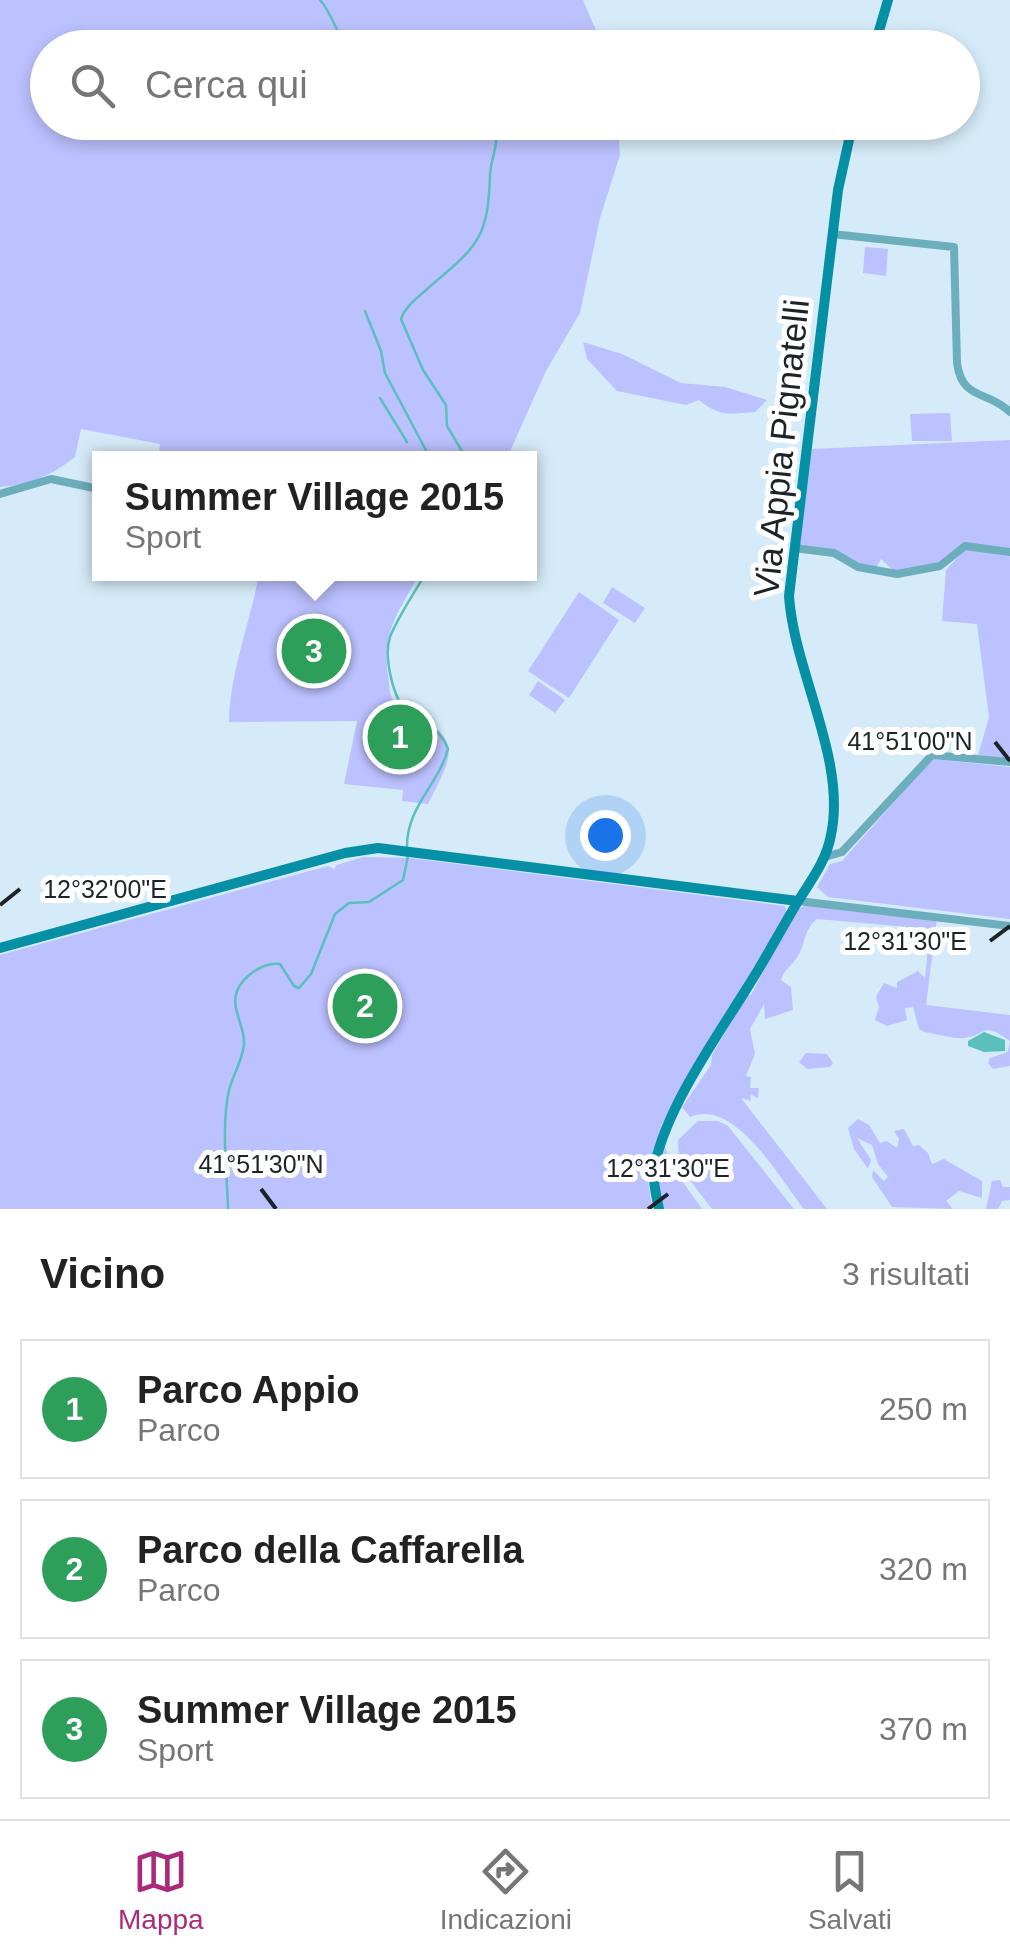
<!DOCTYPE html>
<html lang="it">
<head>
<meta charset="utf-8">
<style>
	:root { --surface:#fff; --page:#f2f2f2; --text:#222; --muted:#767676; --line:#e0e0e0; --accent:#a92a79 }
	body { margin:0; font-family:Helvetica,sans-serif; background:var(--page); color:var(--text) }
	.you { position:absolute; left:605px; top:835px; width:35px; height:35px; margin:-25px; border:8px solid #fff; border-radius:50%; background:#1a73e8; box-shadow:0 0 0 15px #1a73e833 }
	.badge { display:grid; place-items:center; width:65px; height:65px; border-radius:50%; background:var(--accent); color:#fff; font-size:32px; font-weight:700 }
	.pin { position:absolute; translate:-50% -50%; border:5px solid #fff; box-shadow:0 2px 10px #0006 }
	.popup { position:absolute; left:92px; top:451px; width:445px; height:130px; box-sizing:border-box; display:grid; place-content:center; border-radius:0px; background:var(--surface); filter:drop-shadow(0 2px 8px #0005); font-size:32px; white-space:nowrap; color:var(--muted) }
	.popup b { font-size:38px; color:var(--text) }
	.popup::after { content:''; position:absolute; left:50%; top:100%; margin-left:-20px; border:20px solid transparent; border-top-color:var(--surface) }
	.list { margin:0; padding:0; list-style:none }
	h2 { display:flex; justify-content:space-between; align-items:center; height:130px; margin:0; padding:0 40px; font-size:42px }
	h2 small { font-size:32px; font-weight:400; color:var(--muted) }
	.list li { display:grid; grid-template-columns:65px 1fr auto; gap:30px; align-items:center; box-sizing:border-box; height:140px; margin:0 20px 20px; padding:0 20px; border:2px solid var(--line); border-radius:0px }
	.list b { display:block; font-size:38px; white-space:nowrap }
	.list p { margin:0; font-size:32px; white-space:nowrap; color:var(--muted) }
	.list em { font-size:32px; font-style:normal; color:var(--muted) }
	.icon { flex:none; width:55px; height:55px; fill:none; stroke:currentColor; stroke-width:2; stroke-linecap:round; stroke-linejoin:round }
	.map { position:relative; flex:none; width:1010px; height:1209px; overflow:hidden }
	.search { position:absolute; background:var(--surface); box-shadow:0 5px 15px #0003; left:30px; right:30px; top:30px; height:110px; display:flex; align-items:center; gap:25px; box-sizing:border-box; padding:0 35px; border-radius:55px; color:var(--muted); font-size:38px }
	.sheet { height:610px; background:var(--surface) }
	nav { display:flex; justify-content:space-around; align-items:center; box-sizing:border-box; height:140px; border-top:2px solid var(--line); background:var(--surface); font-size:28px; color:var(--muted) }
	nav a { display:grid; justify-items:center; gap:5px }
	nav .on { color:var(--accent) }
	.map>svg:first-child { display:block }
	.green { fill:#bcc1ff }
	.water { fill:#5bbfbb }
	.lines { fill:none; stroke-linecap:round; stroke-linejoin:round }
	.stream { stroke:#5bbfbb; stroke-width:2.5 }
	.street { stroke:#6daebc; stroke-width:8 }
	.secondary { stroke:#0590a6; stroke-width:10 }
	.ticks { fill:none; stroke:#1c2429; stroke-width:4 }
	.labels { text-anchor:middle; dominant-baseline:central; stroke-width:10; stroke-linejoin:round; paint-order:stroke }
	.street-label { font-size:35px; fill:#1c2429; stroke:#fff }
	.ticks-label { font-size:25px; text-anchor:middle; fill:#1c2429; stroke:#fff; stroke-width:10; stroke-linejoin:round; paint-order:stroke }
</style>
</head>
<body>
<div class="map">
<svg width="1010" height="1209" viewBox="0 0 1010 1209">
	<rect width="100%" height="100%" fill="#d6ebf9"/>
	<path class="green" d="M0 0H583L603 47 48 48V122L618 123 620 155 600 218 580 313 546 371 507 458H375L369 455 356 458H158L160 444 81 429 75 457C51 476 31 484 0 487Z
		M865 247 888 249 886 276 863 273Z
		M583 342 622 354 681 383 725 387 767 400 755 412C731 414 719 417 699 400L686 405 617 391 587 359Z
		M950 413 952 441H912L910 414Z
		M1010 440V759L978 755 989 717 977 624 942 621 946 570 965 549 950 559 897 574 881 559 876 568 853 563 840 553 797 547 812 449Z
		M259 574H301L311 577 313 574H419C399 612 382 630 388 675 389 681 389 692 392 698 395 705 404 709 410 712 465 740 452 756 428 804L402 801 403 790 344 784 357 721 229 722C230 671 250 624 259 574Z
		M612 587 645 608 635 623 603 603Z
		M579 592 619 620 569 698 528 671Z
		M538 681 565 700 555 713 529 695Z
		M932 759 1010 767V919L828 897 817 887 830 864 842 861Z
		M363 857 410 858 785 906 787 914 662 1124 647 1171 652 1209H0V955L328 866 334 869 337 865Z
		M807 904 937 918 926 1005 1010 1015V1066L993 1069 988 1063 990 1058 1008 1052 1010 1041C982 1021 988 1034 965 1038 957 1040 933 1033 924 1032L919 1029 913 1007 905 1008 907 1020 887 1026 875 1020 879 1007 876 997 884 983 897 988V982L918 971 925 978 930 929 817 919C803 930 806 945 796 959 790 968 784 969 781 980L791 987 793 1010 765 1019 764 1004 750 1029 755 1054 746 1076 751 1077 750 1088H759L758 1098 750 1094 751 1101 741 1098 827 1209H804C780 1179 735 1097 690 1117L682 1107 711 1065 712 1055 747 995H751L794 912Z
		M806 1053 827 1054 833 1063 830 1067 807 1069 799 1062Z
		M858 1119 869 1125 880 1143 887 1141 897 1148 899 1139 894 1131 904 1129 913 1146 919 1145 928 1153 932 1164 944 1159 982 1181V1198L959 1191 946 1201 953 1209 892 1207 872 1177 873 1170 884 1181 888 1177 878 1164 872 1145 857 1138 871 1160 868 1169 854 1149 848 1128Z
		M698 1121H718L728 1126 794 1209H712C695 1186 677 1169 678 1140Z
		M664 1145 675 1171 702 1209H664L659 1191Z
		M1000 1180 1003 1187H1010V1200L1002 1201 998 1209H986L992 1181Z"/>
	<path class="water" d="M984 1032 1005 1040V1051L984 1052 968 1046V1041Z"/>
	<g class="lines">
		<path class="stream" d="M320 0C333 14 336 36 350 48
			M365 311 381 351 385 373 430 458
			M380 398 407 442
			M466 458 447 426 446 405 423 370 401 319C405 307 416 299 426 290 475 247 488 243 490 175 491 154 502 143 492 122
			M407 848C406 807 439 784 448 749 441 729 424 722 408 711 392 700 384 655 390 637 399 615 414 594 425 574
			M228 1209C227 1171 221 1127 229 1090 233 1075 242 1061 244 1045 246 1028 230 1008 237 991 243 976 263 962 280 964L294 986 299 988 311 974 335 914 349 903 369 902 403 880 408 856"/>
		<path class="street" d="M832 234 954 247 957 363C962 401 988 390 1010 412
			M0 494 51 479 99 489
			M794 548 834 553 858 567 897 574 940 566 965 546 1010 552
			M825 857 842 852 932 755 1010 762
			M798 901 1010 926"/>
		<path class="secondary" d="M874 48 888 0
			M0 948 345 853 378 848 798 901
			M659 1209C656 1194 652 1179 655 1164 667 1107 716 1038 747 988 765 960 780 931 797 903 811 880 826 862 831 835 847 759 794 672 789 596L838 190 853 122"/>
	</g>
	<path class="ticks" d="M995 742 1010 761M0 905 20 889M990 941 1010 926M261 1189 276 1209M648 1209 668 1194"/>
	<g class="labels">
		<g class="street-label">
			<text transform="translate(781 448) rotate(-84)">Via Appia Pignatelli</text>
		</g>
	</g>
	<g class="ticks-label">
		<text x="910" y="750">41°51'00"N</text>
		<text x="105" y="898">12°32'00"E</text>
		<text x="905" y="950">12°31'30"E</text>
		<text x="261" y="1173">41°51'30"N</text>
		<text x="668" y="1177">12°31'30"E</text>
	</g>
</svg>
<div class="you"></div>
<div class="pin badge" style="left:400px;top:737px;background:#2e9e5b">1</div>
<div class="pin badge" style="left:365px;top:1006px;background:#2e9e5b">2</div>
<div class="pin badge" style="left:314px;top:651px;background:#2e9e5b">3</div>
<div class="popup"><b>Summer Village 2015</b>Sport</div>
<div class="search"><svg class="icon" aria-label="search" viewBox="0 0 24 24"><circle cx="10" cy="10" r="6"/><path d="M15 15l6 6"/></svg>Cerca qui</div>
</div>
<section class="sheet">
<h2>Vicino<small>3 risultati</small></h2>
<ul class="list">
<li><span class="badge" style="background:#2e9e5b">1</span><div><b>Parco Appio</b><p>Parco</p></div><em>250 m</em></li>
<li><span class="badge" style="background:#2e9e5b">2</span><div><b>Parco della Caffarella</b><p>Parco</p></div><em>320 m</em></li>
<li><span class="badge" style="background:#2e9e5b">3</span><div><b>Summer Village 2015</b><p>Sport</p></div><em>370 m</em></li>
</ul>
</section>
<nav>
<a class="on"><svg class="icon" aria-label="map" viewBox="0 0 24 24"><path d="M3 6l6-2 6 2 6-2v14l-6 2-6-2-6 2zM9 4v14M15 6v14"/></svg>Mappa</a>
<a><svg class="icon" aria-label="directions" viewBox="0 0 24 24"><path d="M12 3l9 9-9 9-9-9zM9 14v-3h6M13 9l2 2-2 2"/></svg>Indicazioni</a>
<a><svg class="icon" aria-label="saved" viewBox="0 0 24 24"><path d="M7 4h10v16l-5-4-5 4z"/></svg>Salvati</a>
</nav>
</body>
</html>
